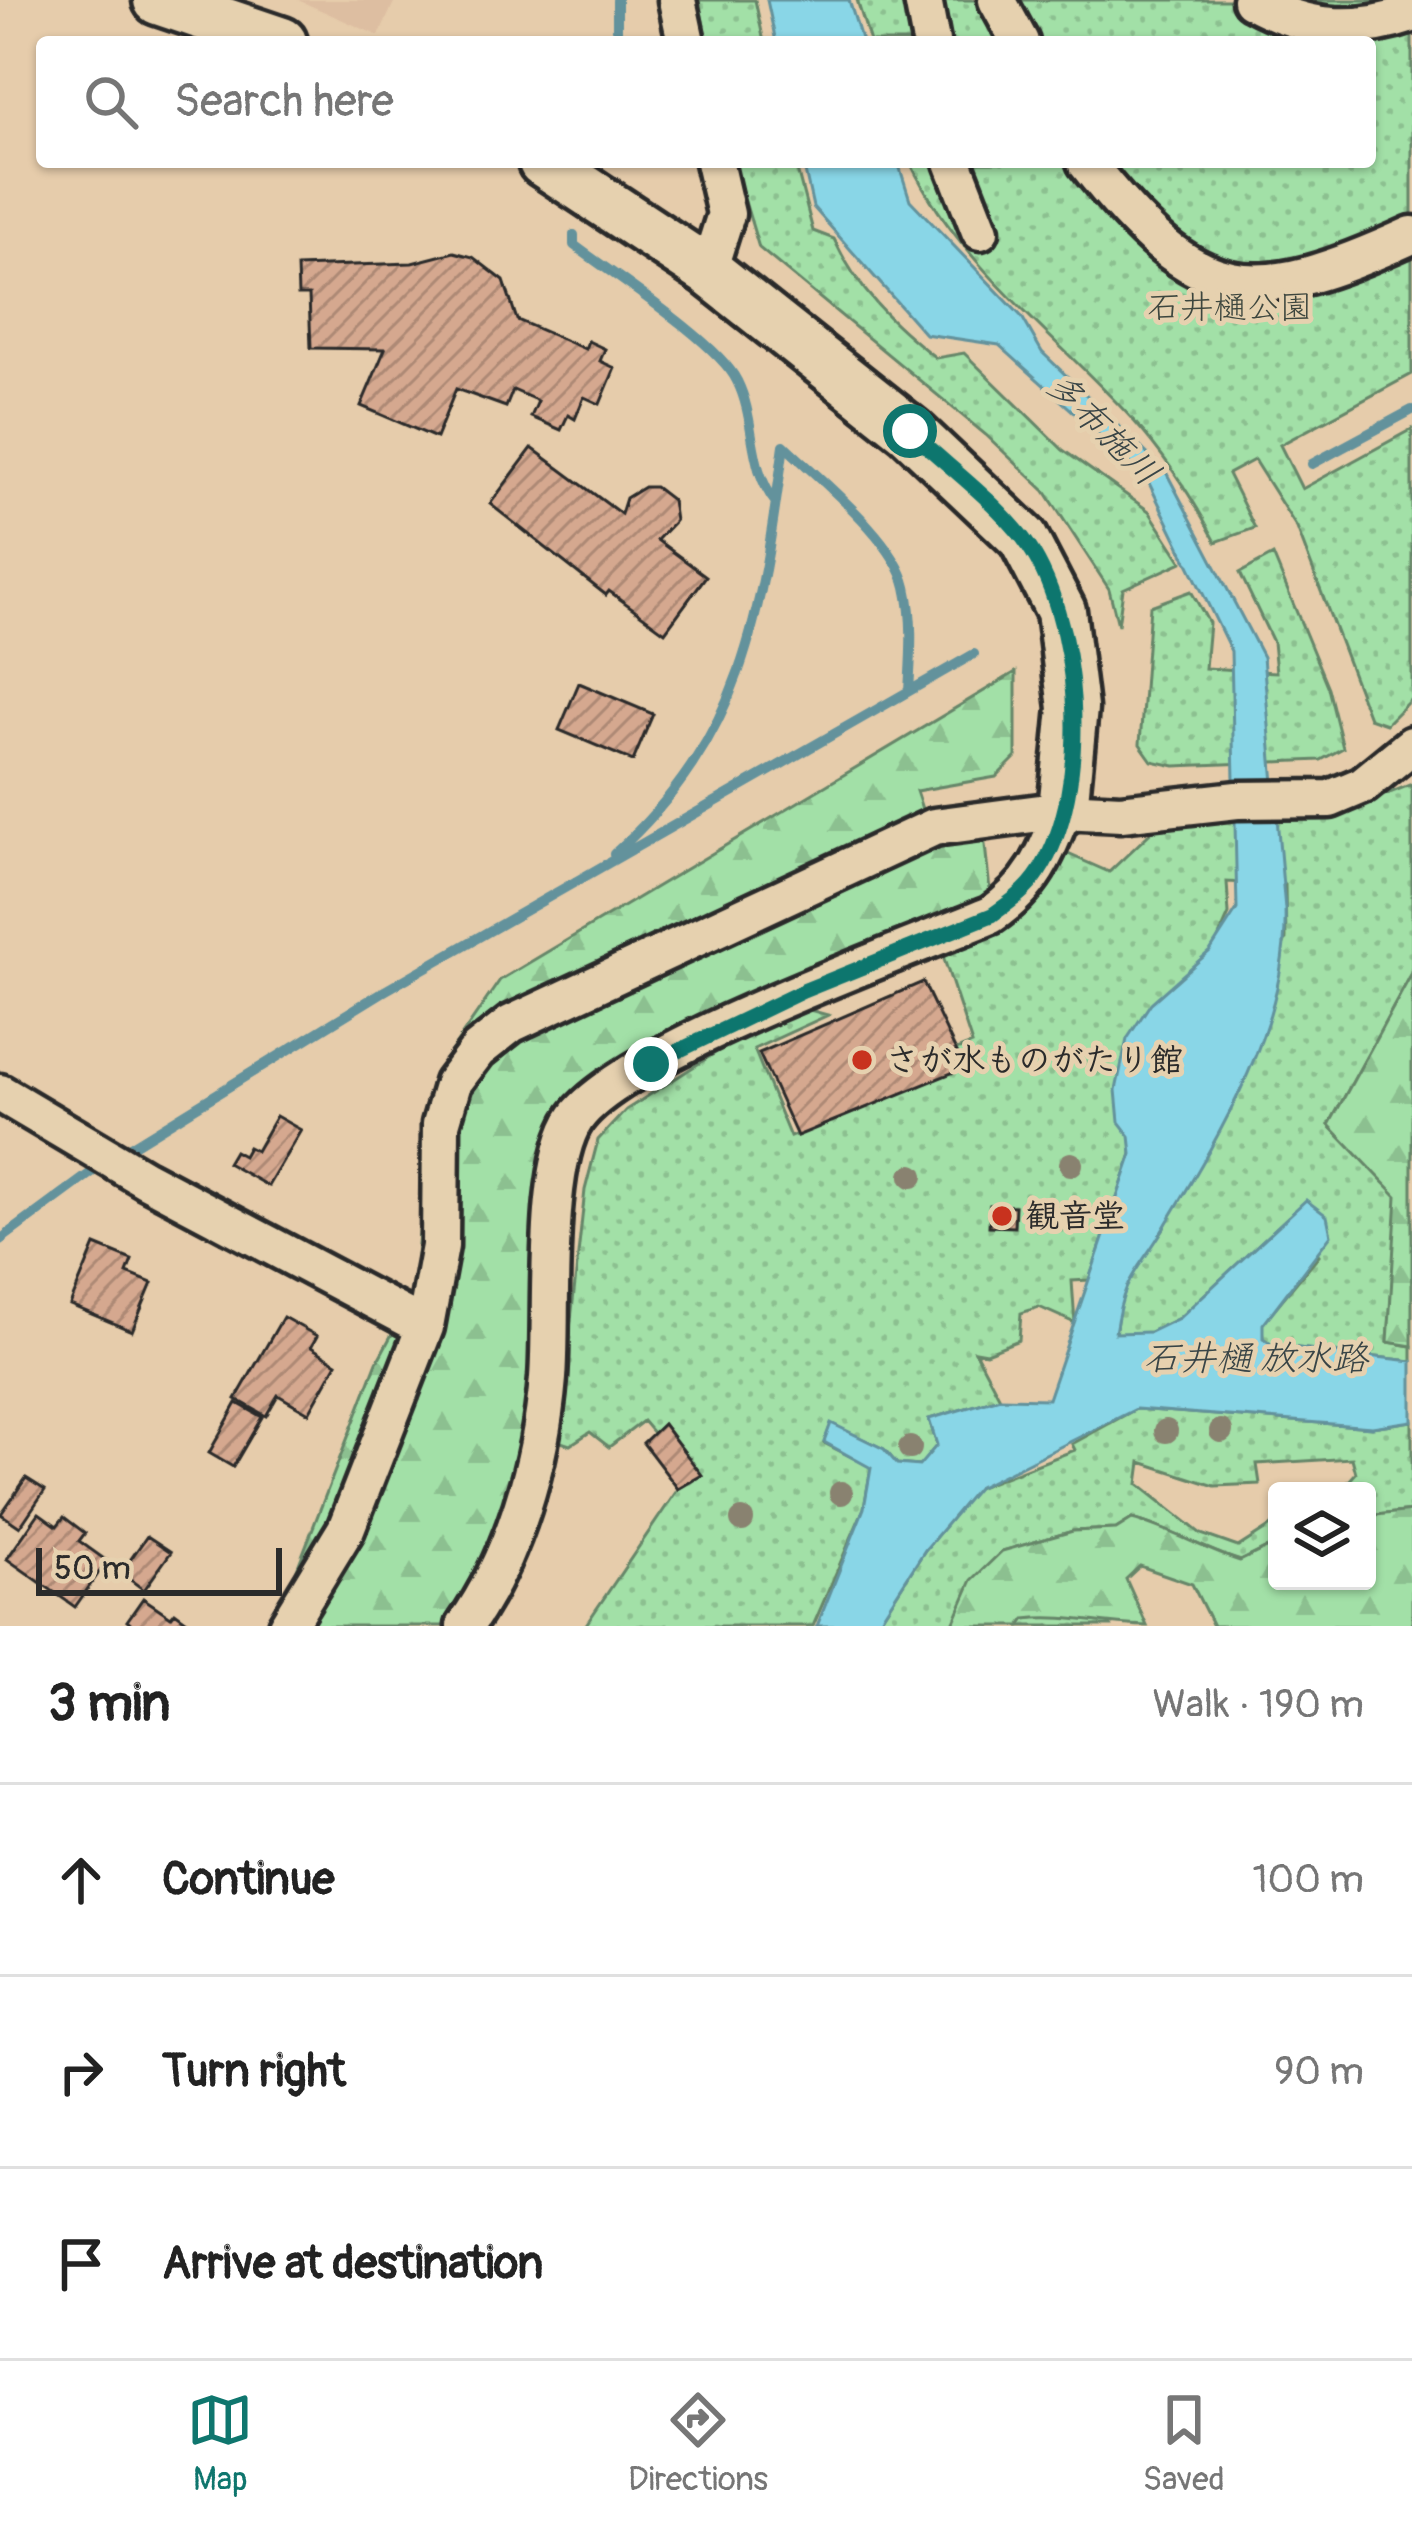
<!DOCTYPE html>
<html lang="en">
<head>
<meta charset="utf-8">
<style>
	:root { --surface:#fff; --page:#f6f6f6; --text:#222; --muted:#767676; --line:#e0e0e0; --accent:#0f766e }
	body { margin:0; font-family:Pangolin,"Klee One",sans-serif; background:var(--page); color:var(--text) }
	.controls { position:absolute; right:36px; bottom:36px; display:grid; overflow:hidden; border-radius:12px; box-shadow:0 3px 9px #0004 }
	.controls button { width:108px; height:108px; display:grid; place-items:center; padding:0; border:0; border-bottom:3px solid var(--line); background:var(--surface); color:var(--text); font:60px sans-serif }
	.scale { position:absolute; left:36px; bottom:30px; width:246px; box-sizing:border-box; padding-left:12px; border:6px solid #2b2b2b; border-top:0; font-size:33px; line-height:42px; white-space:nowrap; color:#2b2b2b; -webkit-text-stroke:9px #e6d1af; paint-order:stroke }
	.stop { position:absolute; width:36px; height:36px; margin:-27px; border:9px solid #0f766e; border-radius:50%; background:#fff }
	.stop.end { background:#0f766e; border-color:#fff; box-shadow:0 3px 12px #0008 }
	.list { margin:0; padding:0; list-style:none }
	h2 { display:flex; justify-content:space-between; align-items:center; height:156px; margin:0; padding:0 48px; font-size:51px }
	h2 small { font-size:39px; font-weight:400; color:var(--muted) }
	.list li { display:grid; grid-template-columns:78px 1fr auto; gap:36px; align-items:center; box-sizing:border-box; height:192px; padding:0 48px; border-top:3px solid var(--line) }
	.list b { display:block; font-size:45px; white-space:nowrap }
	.list em { font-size:39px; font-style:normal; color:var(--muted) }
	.icon { flex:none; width:66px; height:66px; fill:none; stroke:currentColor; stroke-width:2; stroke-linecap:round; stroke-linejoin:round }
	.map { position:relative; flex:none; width:1412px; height:1626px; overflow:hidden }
	.search { position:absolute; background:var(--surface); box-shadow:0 3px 9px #0004; left:36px; right:36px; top:36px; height:132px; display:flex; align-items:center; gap:30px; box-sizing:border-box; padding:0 42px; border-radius:12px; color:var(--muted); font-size:45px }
	.sheet { height:732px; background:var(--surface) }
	nav { display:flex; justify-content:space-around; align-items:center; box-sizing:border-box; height:168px; border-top:3px solid var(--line); background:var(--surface); font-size:33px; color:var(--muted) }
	nav a { display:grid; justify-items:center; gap:6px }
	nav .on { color:var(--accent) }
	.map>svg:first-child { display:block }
	.built { fill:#ddbea1 }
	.green { fill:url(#green-dots); stroke:#668669; stroke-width:3 }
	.forest { fill:url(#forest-firs); stroke:#668669; stroke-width:3 }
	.water { fill:#89d6e7; stroke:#63929c; stroke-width:3 }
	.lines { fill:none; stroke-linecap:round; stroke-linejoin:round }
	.stream { stroke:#63929c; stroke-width:10 }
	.building { fill:url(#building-hatch); stroke:#2b2b2b; stroke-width:3 }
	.street-casing { stroke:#2b2b2b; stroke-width:45 }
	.secondary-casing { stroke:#2b2b2b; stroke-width:57 }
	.street { stroke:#e6d1af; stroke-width:36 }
	.secondary { stroke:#e6d1af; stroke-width:48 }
	.tree { fill:#89826f }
	.route { stroke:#0f766e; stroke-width:15 }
	.poi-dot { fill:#c8321e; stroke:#e6d1af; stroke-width:4.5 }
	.labels { text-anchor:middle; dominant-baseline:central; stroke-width:10; stroke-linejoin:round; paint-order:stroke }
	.park-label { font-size:33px; fill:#3d463e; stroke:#e6d1af }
	.poi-label { font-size:33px; font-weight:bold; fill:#2b2b2b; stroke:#e6d1af; text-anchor:start }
	.water-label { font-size:36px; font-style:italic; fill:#394547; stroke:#e6d1af }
</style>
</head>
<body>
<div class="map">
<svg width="1412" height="1626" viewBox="0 0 1412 1626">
	<defs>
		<pattern id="green-dots" width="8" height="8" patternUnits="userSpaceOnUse" patternTransform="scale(3)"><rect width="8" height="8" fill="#a2e0a7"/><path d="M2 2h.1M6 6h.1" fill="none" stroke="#8cc090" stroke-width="1.8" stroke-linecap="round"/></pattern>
		<pattern id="forest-firs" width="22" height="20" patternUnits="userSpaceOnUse" patternTransform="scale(3)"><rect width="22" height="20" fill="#a2e0a7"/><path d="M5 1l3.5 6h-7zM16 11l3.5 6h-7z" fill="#8cc090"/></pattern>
		<pattern id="building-hatch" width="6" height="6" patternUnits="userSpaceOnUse" patternTransform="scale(3)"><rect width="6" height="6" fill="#d5a88f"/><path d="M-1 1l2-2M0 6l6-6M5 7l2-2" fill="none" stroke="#ad8975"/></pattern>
	</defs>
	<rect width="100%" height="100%" fill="#e6ccab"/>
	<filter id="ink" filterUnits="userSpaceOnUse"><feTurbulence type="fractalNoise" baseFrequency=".00833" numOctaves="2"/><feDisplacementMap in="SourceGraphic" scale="24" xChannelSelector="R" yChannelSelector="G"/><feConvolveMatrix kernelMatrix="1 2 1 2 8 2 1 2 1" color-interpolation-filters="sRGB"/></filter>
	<g filter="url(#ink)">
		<path class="built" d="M298 0H395L379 36Z"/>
		<path class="green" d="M699 0H755L764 42H707Z
			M857 0H1412V374L1280 445 1302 489 1412 429V698L1386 724 1369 718 1297 528 1254 460 1228 474 1255 528 1216 542C1193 498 1166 457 1133 420 1056 335 960 267 910 162H1370V42H870Z
			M733 162H795L813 231 834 239C858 290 891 323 936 358L964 353 1063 450 1149 511 1182 562 1123 589 1118 625 1109 589 1045 491 986 435 759 248Z
			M1273 555 1328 688 1343 748 1321 760 1175 766 1152 761 1140 744 1150 606 1191 591 1209 623 1205 668 1276 672 1273 642 1240 573Z
			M1412 784V973L1329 1125 1398 1196 1388 1342 1412 1346V1361L1272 1345 1263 1338 1262 1324 1319 1255 1288 1217 1179 1318 1150 1332 1115 1334 1122 1288 1164 1228 1286 939 1285 885 1227 882 1229 914 1131 1136 1132 1154 1089 1280 1072 1281 1075 1323 1039 1307 1021 1313 1019 1340 986 1353 975 1351 1000 1398 929 1419 937 1445 920 1466 897 1464 884 1449 831 1424 824 1443 871 1467 864 1508 813 1626H585L678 1489 701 1475 663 1424 654 1434 643 1421 609 1447 590 1432 570 1445 558 1441 585 1190 598 1140 626 1110 726 1046 806 1009 828 1015 754 1049 790 1137 963 1068 956 1050 972 1044 942 953C1008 923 1026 913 1068 854L1109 872 1162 822 1357 806Z
			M1136 1409 1372 1427 1412 1421V1511L1367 1516V1491H1340L1356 1473 1352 1458 1257 1464 1260 1484 1215 1486 1141 1462 1138 1484 1201 1534 1238 1547 1277 1522V1543L1241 1561C1202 1549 1171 1529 1132 1519L1116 1529 1073 1531 1002 1551 952 1626H876L925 1550 976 1488 1075 1450 1072 1444Z
			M1055 1615 1109 1623 1111 1626H1020L1025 1619Z"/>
		<path class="forest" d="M1016 672V757L996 777 916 791 933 842 984 836 991 899C904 932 611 1034 565 1100 515 1172 539 1294 532 1378 527 1455 492 1563 448 1626H269L280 1613 377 1362 414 1293 429 1111 438 1070 500 980Z
			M1412 973V1346L1388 1342 1397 1196 1329 1125Z
			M1412 1511V1626H1213L1192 1584 1140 1566 1126 1579 1147 1626C1105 1626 1068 1614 1025 1619L1020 1626H952L972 1580 1002 1551 1073 1531 1116 1529 1132 1519C1171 1529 1202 1549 1240 1561L1277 1543V1581H1367V1516Z"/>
		<path class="water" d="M767 0H849L862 42H776Z
			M803 162H898L910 200 1022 317 1042 352 1166 472 1263 657 1285 909C1289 1021 1221 1133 1165 1226 1137 1274 1124 1274 1115 1333L1150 1332 1179 1318 1306 1200 1327 1216 1331 1235 1263 1324V1338L1272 1345 1412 1361V1421L1372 1427 1136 1409 977 1488 925 1550 876 1626H817L864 1508 871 1468 824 1442 831 1423 884 1449 897 1464 919 1466 937 1445 929 1419 1000 1398 1048 1399 1132 1154 1130 1136 1119 1122 1116 1090 1127 1039 1151 1003 1210 951 1237 909 1231 651 1146 477 999 345 925 334 813 207Z"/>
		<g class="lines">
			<path class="stream" d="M617 42V0
				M574 235V245C612 274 718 342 737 381 757 421 747 466 776 503
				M784 445C820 480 895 539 906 587 914 621 911 656 909 691
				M1312 464 1412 410
				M614 854C746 735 761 612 784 445
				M119 1154 381 993 974 654
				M0 1240 103 1164"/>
		</g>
		<path class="building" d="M454 252 473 257 504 281 517 320 585 349 588 341 605 349 600 361 615 368 600 404 584 397 575 419 568 415 561 430 531 417 538 401 513 390 506 407 456 389 436 438 361 406 385 349 311 348 309 295H298L297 267 412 263Z
			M532 448 621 514 626 498 644 487H655L672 500 675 521 657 540 706 576 665 632 609 591 606 595 490 504Z
			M579 683 653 714 633 761 559 730Z
			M923 982 964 1068 797 1136 759 1053Z
			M276 1116 301 1130 268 1186 227 1163 234 1151 243 1156 248 1147 256 1151Z
			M990 1205 1015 1206 1014 1227 989 1226Z
			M95 1245 132 1260 127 1273 152 1283 132 1331 70 1305Z
			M283 1317 317 1336 311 1347 337 1363 309 1413 278 1395 266 1416 236 1399Z
			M237 1403 262 1417 233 1467 209 1453Z
			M663 1424 702 1475 678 1489 643 1443Z
			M26 1478 45 1490 20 1527 1 1514Z
			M39 1513 57 1526 64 1517 85 1533 79 1541 107 1561 75 1607 7 1559Z
			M147 1536 171 1552 144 1590 121 1573Z
			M143 1598 171 1617 175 1612 194 1626H133L127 1621Z"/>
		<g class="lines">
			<g class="street-casing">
				<path id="street" d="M677 0 686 42
					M923 0 931 42
					M997 0 1020 42
					M1251 0C1305 30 1354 34 1412 14
					M953 162 980 231
					M1086 162C1200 307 1251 308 1412 235
					M708 271 726 214 714 162
					M0 1093 145 1179 425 1327
					M287 1626 346 1529 425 1327 440 1246 441 1124 453 1083 478 1050 511 1024 934 827 1063 810 1121 813 1237 800 1330 799 1363 785 1412 745
					M465 1626C514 1556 541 1463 548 1378 553 1314 542 1167 576 1118 623 1052 906 950 991 915 1033 886 1045 856 1063 810"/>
			</g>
			<g class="secondary-casing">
				<path id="secondary" d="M158 0 282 42
					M543 162 708 271 910 431 1023 538 1061 611 1073 708 1063 810"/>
			</g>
			<use href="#street" class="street"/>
			<use href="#secondary" class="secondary"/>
		</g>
		<g class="tree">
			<circle cx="1071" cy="1164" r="12"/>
			<circle cx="912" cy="1176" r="12"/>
			<circle cx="1166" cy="1431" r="12"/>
			<circle cx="1221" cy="1431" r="12"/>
			<circle cx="910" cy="1448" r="12"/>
			<circle cx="841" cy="1493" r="12"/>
			<circle cx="742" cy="1520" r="12"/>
		</g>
	</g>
	<g class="lines" filter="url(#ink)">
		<path class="route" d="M651 1064 803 991 992 915C1009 903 1027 891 1039 872 1093 789 1082 616 1023 538 993 499 946 465 910 431"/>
	</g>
	<g class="poi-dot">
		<circle cx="862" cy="1060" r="12"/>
		<circle cx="1002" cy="1216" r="12"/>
	</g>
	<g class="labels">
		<g class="park-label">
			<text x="1230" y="307">石井樋公園</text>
		</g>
		<g class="poi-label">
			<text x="886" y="1060">さが水ものがたり館</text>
			<text x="1026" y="1216">観音堂</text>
		</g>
		<g class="water-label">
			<text transform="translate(1103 429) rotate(45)">多布施川</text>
			<text x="1256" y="1358">石井樋 放水路</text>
		</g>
	</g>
</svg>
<div class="controls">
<button><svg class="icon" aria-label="layers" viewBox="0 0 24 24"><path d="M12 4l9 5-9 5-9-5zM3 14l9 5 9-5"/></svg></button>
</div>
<div class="scale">50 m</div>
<div class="stop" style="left:910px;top:431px"></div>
<div class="stop end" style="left:651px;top:1064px"></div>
<div class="search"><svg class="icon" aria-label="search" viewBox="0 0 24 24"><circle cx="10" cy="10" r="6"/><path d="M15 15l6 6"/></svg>Search here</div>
</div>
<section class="sheet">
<h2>3 min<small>Walk · 190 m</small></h2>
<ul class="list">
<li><svg class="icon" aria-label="ahead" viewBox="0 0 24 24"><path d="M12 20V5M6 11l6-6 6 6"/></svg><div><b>Continue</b></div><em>100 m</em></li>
<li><svg class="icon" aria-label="right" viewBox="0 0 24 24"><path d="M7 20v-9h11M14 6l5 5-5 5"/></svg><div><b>Turn right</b></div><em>90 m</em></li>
<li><svg class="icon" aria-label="arrive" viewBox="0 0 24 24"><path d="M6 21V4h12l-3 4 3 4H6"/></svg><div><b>Arrive at destination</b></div></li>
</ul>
</section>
<nav>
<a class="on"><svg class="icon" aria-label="map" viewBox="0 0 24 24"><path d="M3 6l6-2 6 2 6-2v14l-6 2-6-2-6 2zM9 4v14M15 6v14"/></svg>Map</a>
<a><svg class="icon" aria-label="directions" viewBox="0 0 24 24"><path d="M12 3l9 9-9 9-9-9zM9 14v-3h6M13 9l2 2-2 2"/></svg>Directions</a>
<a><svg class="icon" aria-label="saved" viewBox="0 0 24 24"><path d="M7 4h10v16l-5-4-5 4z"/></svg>Saved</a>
</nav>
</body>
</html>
